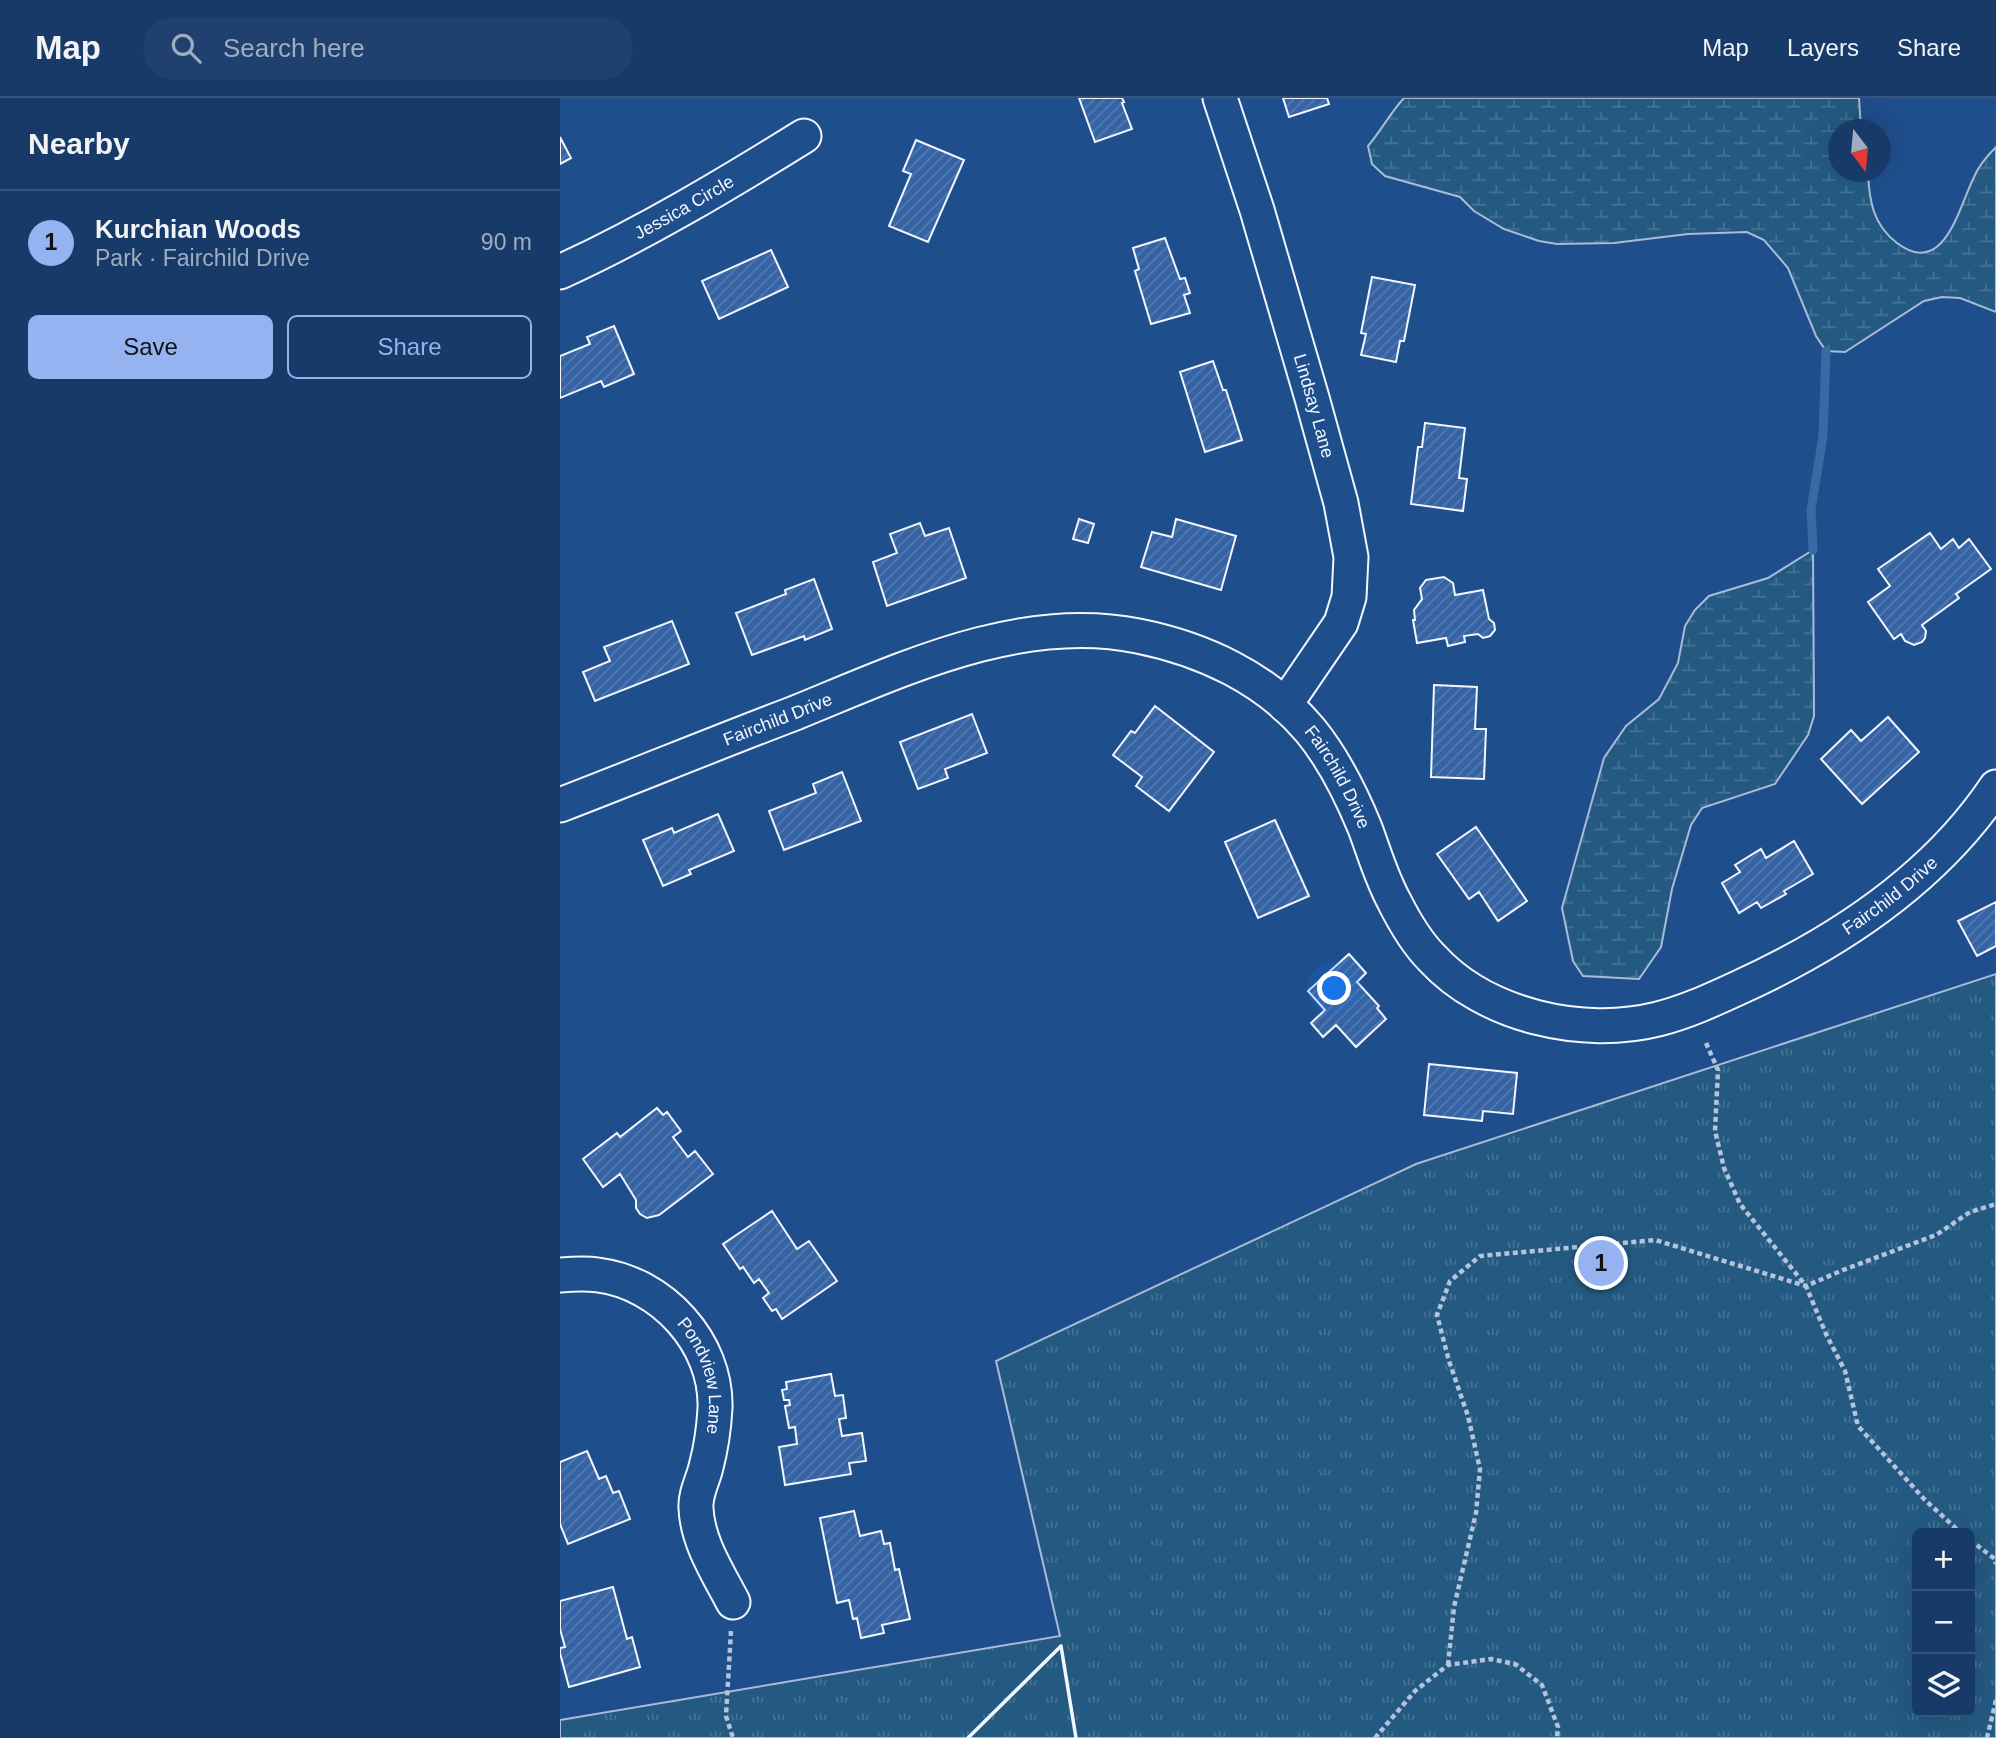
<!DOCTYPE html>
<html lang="en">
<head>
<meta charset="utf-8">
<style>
	:root { --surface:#173a69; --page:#20416f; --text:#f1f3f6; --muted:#9eadc0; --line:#36547d; --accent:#95b2f1 }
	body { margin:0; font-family:Helvetica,sans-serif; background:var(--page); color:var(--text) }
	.controls { position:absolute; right:21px; bottom:21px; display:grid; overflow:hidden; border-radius:10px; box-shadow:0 7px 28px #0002 }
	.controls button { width:63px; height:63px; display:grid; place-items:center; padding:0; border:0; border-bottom:2px solid var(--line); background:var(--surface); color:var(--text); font:35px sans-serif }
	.compass { position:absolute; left:1268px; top:21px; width:63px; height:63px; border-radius:50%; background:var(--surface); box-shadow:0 7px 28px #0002; rotate:164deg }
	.you { position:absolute; left:775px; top:891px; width:24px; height:24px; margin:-18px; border:5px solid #fff; border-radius:50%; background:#1a73e8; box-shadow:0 0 0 10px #1a73e833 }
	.badge { display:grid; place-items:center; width:46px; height:46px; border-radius:50%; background:var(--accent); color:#111; font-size:23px; font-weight:700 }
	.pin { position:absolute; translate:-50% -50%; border:4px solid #fff; box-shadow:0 2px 7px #0006 }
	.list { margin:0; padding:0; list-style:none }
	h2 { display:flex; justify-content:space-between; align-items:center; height:91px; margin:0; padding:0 28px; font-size:30px }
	h2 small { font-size:23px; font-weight:400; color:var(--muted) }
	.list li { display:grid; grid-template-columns:46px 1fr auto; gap:21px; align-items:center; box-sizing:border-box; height:105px; padding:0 28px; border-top:2px solid var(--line) }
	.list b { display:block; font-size:26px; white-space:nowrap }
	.list p { margin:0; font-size:23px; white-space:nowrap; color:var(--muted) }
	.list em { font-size:23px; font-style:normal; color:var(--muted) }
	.actions { display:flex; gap:14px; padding:21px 28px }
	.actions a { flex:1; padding:16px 0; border:2px solid var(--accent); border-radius:10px; text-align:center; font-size:24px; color:var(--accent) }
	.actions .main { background:var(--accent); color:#111 }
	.icon { flex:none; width:38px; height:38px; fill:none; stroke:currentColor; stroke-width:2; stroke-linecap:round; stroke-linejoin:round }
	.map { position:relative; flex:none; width:1436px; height:1640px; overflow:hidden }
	header { display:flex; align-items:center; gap:42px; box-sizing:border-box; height:98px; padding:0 35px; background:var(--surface); border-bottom:2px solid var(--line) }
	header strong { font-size:33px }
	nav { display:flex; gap:38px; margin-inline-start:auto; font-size:24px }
	.search { width:490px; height:63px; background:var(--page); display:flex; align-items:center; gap:18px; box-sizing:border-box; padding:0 24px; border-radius:38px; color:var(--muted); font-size:26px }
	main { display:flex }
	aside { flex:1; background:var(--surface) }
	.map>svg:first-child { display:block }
	.wetland { fill:url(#wetland-marsh); stroke:#a8bbd7; stroke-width:2 }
	.park { fill:url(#park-tufts); stroke:#a8bbd7; stroke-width:2; fill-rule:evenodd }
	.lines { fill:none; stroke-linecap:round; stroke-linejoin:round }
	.stream { stroke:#3b69a3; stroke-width:9 }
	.building { fill:url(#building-hatch); stroke:#f2f6ff; stroke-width:2 }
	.minor-casing { stroke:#f2f6ff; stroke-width:37 }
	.path { stroke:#b3c4dc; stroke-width:4.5; stroke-dasharray:5 3.5; stroke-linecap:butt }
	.minor { stroke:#1f4e8c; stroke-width:33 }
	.wall { stroke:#f2f6ff; stroke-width:3.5 }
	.labels { text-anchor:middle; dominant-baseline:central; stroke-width:5; stroke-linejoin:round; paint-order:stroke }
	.street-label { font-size:18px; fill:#f2f6ff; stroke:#1f4e8c }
</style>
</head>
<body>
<header>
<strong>Map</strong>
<div class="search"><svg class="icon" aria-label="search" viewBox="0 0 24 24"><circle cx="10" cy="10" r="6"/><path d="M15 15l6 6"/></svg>Search here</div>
<nav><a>Map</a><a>Layers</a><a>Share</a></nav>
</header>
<main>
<aside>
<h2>Nearby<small></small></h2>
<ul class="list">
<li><span class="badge">1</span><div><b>Kurchian Woods</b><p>Park · Fairchild Drive</p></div><em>90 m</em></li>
</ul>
<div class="actions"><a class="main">Save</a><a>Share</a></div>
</aside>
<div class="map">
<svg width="1436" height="1640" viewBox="0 0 1436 1640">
	<defs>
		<pattern id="wetland-marsh" width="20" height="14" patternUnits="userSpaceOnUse" patternTransform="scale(1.75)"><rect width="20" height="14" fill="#245a82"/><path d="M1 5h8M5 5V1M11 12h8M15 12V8" fill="none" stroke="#447295"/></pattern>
		<pattern id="park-tufts" width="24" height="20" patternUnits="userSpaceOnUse" patternTransform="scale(1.75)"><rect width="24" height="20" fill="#245a82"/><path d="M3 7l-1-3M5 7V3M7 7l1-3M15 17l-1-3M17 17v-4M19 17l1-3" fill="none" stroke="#447295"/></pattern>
		<pattern id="building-hatch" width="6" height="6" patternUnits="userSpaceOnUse" patternTransform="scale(1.75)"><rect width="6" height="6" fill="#3563a3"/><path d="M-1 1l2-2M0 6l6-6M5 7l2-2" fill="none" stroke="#537ab1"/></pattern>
	</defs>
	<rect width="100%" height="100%" fill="#1f4e8c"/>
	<path class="wetland" d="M844 0H1299L1301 31 1279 32V74H1308C1309 102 1313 127 1337 145 1384 181 1399 109 1414 79 1419 67 1427 58 1436 49V214L1400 200 1382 199 1364 203 1285 254 1266 253 1256 238 1228 170 1204 142 1187 134 1128 136 1054 145 997 146 979 143 944 131 914 113 900 99 825 78 812 66 808 48C821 33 830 15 844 0Z
		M1253 452 1254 618 1248 637 1215 686 1142 710 1131 727 1112 791 1101 849 1079 881 1023 878 1013 863 1002 810 1044 660 1066 628 1099 601 1118 565 1125 528 1135 512 1149 498 1208 480Z"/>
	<path class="park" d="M1436 876V1640H0V1622L500 1538 436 1263 856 1066ZM1357 1435H1410V1614H1357Z"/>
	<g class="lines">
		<path class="stream" d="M1253 452 1251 412 1263 338 1266 253"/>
	</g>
	<path class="building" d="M519 0H562L564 4 562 5 572 31 535 44Z
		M723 0H767L769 6 729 19Z
		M0 39 11 60 0 66Z
		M356 42 404 62 368 144 329 128 351 76 343 73Z
		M605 140 620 181 625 180 630 195 624 197 630 215 591 226 575 173 579 171 573 150Z
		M211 152 228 189 159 221 142 183Z
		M812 179 855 187 844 243H840L836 264 801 257 806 236 801 235Z
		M54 228 74 276 44 289 41 283 0 300V258L30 246 27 239Z
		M653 263 663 292H666L682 342 645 354 620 274Z
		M865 325 905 330 899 380 907 381 903 413 851 406 858 349H862Z
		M519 421 534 426 528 445 513 441Z
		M616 421 676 438 661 492 581 469 592 434 612 439Z
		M360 425 365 438 389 430 406 480 327 508 313 464 337 455 330 436Z
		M1370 435 1381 451 1393 441 1399 450 1409 441 1431 471 1396 496 1399 500 1362 527 1366 533 1365 540 1362 544 1354 547 1345 543 1341 536 1334 541 1308 504 1330 488 1318 471Z
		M884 479 893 485 895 497 923 492 929 521 934 525 935 532 930 538 923 540 918 536 904 538 905 544 888 548 886 540 857 545 853 522H855L854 512 862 501 860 490 866 482Z
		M254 481 272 531 245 542 244 538 192 557 176 515 226 496 225 492Z
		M112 523 129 566 35 603 23 574 50 563 44 549Z
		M874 587 917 589 915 631H926L924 681 871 679Z
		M595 608 654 654 609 713 576 688 582 679 553 657 571 633 575 635Z
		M412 616 427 655 385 671 388 680 358 691 340 644Z
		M1328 619 1359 654 1302 706 1261 661 1291 632 1301 643Z
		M282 674 301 723 224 752 209 713 256 695 253 686Z
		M158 716 174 753 129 772 131 776 103 788 83 742 112 730 114 735Z
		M715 722 749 798 698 820 665 744Z
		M916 729 967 803 938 823 919 794 909 801 877 756Z
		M1234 743 1253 776 1224 793 1226 796 1201 810 1197 804 1179 815 1162 785 1180 774 1175 767 1201 751 1206 760Z
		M1436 804V848L1417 858 1398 823Z
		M789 856 806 875 797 884 819 908 817 910 826 921 796 949 776 927 763 939 751 925 765 912 748 893Z
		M869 966 957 975 953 1016 923 1013 922 1023 864 1017Z
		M97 1010 103 1017 107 1014 121 1033 113 1039 128 1059 135 1053 153 1076 99 1117 87 1120 80 1116 76 1110V1102L60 1076 43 1089 23 1061 57 1035 60 1039Z
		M212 1113 237 1151 249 1143 277 1183 222 1221 216 1211 212 1213 203 1200 209 1195 199 1181 194 1185 183 1169 180 1171 163 1146Z
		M271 1276 275 1298 283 1297 286 1320 279 1321 282 1338 302 1335 306 1363 289 1365 291 1376 225 1387 219 1349 237 1346 235 1329 229 1330 225 1308 230 1307 229 1302H224L222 1292 227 1291 226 1284Z
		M27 1353 39 1381 46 1378 53 1395 59 1393 70 1421 8 1446 0 1426V1364Z
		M294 1413 300 1438 321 1433 324 1446 330 1445 335 1472 339 1471 350 1521 322 1527 324 1535 301 1540 297 1520 293 1521 289 1502 277 1505 260 1420Z
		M53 1489 67 1541 72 1539 80 1569 9 1589 0 1555V1550L5 1549 0 1531V1503Z"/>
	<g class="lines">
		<g class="minor-casing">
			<g id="minor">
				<path id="s1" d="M660 0 697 112 752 300 781 405 791 459 789 499 781 525 725 607"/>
				<path id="s2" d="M0 174C85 135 165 87 244 38"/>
				<path id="s3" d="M0 707C78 677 156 645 235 615 341 572 460 514 578 538 643 551 706 580 750 632 773 660 791 696 805 730 814 754 821 779 834 803 844 823 856 844 872 860 925 918 1023 940 1098 921 1126 914 1152 902 1178 890 1277 845 1375 780 1436 689"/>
				<path id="s4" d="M0 1177C12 1176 25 1175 38 1177 102 1185 157 1245 155 1310 154 1329 151 1350 146 1369 143 1382 135 1396 136 1410 137 1443 158 1475 173 1504"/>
			</g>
		</g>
		<path class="path" d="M1146 945 1158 972 1155 1033 1164 1070 1180 1106 1246 1188 1266 1236 1285 1273 1298 1328 1365 1402 1401 1435
			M1410 1442 1435 1461 1436 1466
			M171 1533 166 1618 173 1640
			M888 1567 894 1509 916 1415 920 1371 908 1318 889 1263 877 1217 890 1183 920 1158 1095 1142 1246 1188 1283 1172 1376 1137 1410 1114 1436 1106
			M815 1640 855 1593 888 1567 931 1561 955 1566 982 1587 998 1629 997 1640
			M1427 1640 1436 1602"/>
		<use href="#minor" class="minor"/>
		<path class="wall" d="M501 1548 516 1640
			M408 1640 501 1548"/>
	</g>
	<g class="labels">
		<g class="street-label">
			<text stroke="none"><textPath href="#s2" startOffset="140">Jessica Circle</textPath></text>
			<text stroke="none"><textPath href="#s1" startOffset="322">Lindsay Lane</textPath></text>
			<text stroke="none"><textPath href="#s3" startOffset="234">Fairchild Drive</textPath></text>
			<text stroke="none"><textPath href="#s3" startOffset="864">Fairchild Drive</textPath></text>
			<text stroke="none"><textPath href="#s3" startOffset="1578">Fairchild Drive</textPath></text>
			<text stroke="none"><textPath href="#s4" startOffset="196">Pondview Lane</textPath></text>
		</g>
	</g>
</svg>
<div class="controls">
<button>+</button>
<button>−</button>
<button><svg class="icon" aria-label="layers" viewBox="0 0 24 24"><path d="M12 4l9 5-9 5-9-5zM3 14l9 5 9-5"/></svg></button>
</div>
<svg class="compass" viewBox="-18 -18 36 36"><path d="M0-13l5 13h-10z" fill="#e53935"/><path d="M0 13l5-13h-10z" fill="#9eadc0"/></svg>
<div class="you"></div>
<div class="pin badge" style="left:1041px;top:1165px">1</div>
</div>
</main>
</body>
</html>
